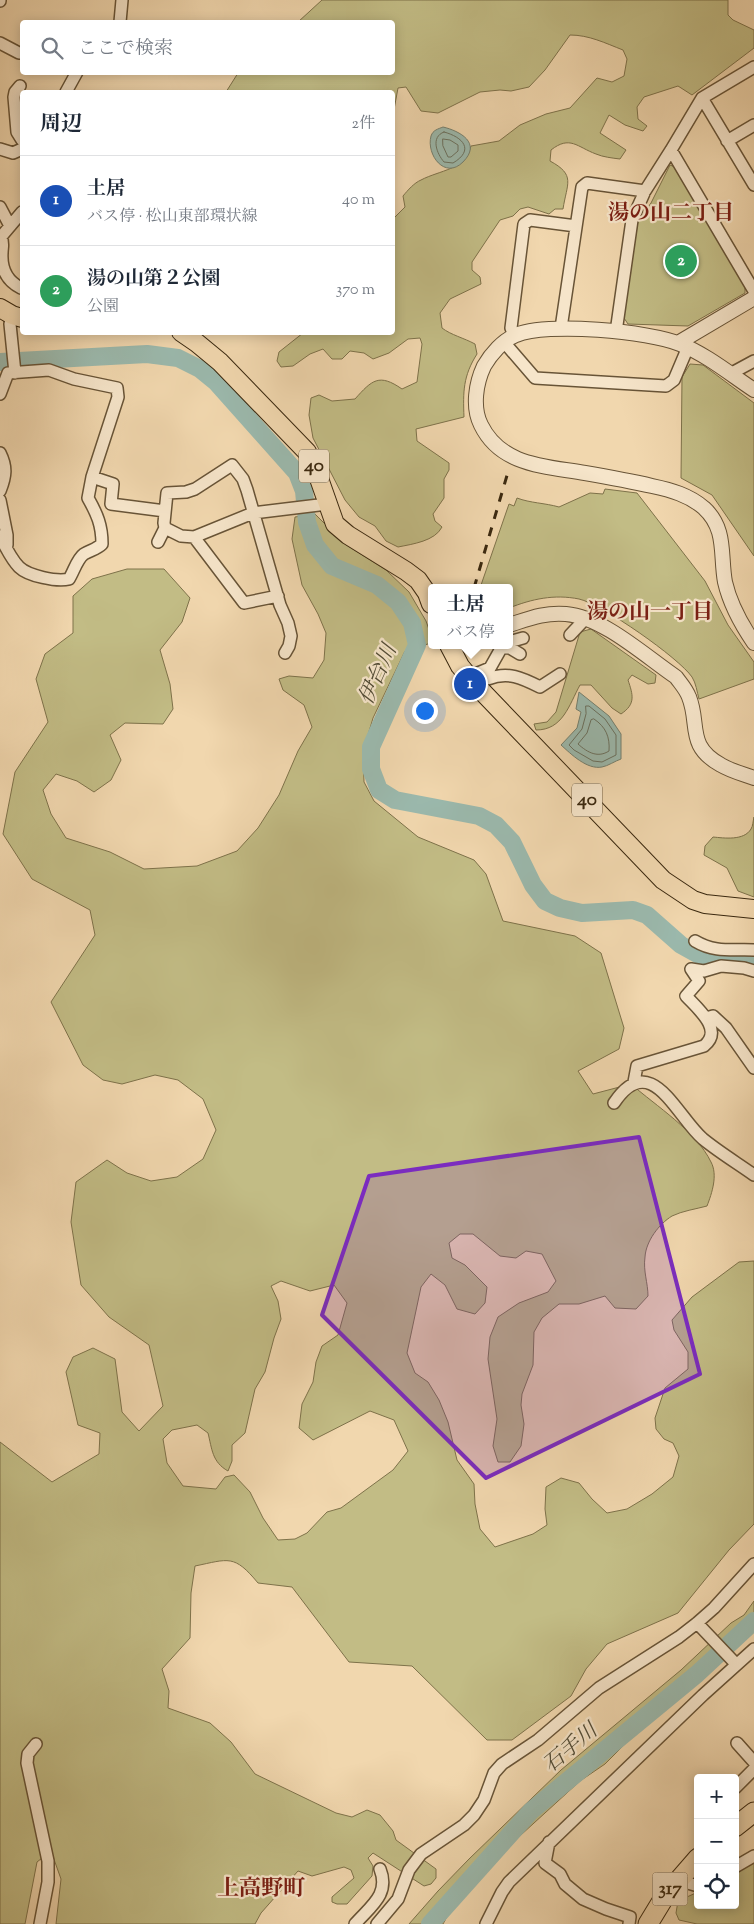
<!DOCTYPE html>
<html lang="ja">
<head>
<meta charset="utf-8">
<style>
	:root { --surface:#fff; --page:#f2f2f3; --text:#1f2937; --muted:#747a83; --line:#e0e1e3; --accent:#ea580c }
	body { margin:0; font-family:"Sorts Mill Goudy","Noto Serif JP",serif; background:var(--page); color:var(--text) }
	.controls { position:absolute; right:15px; bottom:15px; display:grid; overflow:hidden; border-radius:5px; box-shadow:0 2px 12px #0003 }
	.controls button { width:45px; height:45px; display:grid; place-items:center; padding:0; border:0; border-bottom:1px solid var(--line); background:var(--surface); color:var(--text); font:25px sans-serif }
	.you { position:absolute; left:424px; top:710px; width:18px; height:18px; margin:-12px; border:4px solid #fff; border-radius:50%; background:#1a73e8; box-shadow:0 0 0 8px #1a73e833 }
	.badge { display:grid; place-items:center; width:32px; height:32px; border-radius:50%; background:var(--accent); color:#fff; font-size:16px; font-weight:700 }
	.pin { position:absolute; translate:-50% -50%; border:2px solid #fff; box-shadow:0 1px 5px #0006 }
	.popup { position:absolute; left:428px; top:584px; width:85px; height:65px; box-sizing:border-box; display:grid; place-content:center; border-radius:5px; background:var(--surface); filter:drop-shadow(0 1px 4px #0005); font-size:16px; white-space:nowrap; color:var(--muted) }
	.popup b { font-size:19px; color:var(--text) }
	.popup::after { content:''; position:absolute; left:50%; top:100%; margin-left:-10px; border:10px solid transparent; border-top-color:var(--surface) }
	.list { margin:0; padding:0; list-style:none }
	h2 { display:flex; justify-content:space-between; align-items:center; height:65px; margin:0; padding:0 20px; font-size:21px }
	h2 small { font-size:16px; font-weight:400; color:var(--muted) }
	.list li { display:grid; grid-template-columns:32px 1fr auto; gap:15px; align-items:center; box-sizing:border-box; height:90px; padding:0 20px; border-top:1px solid var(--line) }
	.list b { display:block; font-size:19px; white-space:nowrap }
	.list p { margin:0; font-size:16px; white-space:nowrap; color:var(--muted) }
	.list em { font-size:16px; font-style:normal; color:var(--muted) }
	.icon { flex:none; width:28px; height:28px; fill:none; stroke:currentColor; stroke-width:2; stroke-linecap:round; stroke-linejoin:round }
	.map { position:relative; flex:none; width:754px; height:1924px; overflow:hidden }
	.search { position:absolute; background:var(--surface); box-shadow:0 2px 12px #0003; left:20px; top:20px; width:375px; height:55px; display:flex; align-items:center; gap:12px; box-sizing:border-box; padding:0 18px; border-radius:5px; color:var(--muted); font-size:19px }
	.panel { position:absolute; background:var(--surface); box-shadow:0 2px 12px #0003; left:20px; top:90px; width:375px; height:245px; border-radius:5px }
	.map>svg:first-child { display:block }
	.green { fill:#c2bc85; stroke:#7e724a; fill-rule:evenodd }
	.water { fill:#9bb9ad; stroke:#747f6e }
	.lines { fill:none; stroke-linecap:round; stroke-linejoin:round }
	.shore { stroke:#6a705e; stroke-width:1 }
	.river { stroke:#9bb9ad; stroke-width:18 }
	.minor-casing { stroke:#685437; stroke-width:14 }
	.tertiary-casing { stroke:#685437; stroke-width:16 }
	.primary-casing { stroke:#3a280f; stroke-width:20 }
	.trunk-casing { stroke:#3a280f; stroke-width:21 }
	.minor { stroke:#f6e5ca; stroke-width:11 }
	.tertiary { stroke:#f6e5ca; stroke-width:14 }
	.primary { stroke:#f1d7ae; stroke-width:18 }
	.trunk { stroke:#f1d7ae; stroke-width:19 }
	.rail { stroke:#3a280f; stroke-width:3; stroke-dasharray:9 9; stroke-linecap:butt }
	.marked { fill:#7b2cbf; fill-opacity:0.2; stroke:#7b2cbf; stroke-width:4; stroke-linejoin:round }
	.labels { text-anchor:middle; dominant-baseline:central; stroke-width:4.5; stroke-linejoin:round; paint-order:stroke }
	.shield { fill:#f6e5ca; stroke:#726147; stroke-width:1 }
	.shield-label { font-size:19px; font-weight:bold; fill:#3a280f }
	.neighbourhood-label { font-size:21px; font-weight:bold; fill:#7a1f14; stroke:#f6e5ca }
	.water-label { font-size:21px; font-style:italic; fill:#524c36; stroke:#f6e5ca }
	.quarter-label { font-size:22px; font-weight:bold; fill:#7a1f14; stroke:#f6e5ca }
</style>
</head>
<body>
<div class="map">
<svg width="754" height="1924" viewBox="0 0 754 1924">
	<rect width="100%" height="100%" fill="#f1d7ae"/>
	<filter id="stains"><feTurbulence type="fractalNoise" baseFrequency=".004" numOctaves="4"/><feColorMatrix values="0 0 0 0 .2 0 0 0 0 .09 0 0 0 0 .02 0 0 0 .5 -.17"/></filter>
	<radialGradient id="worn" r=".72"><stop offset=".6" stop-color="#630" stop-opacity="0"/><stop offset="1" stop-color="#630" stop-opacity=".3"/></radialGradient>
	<path class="green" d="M322 0H728V15L733 20 754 30V48L692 95 678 86 644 97 637 107 638 119 647 126 643 131 625 125 609 115 600 133 626 150 620 159C612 158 603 157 596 154 577 147 570 135 551 150L550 161C576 175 567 183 563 209H555L549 214 528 207 520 209 513 216 500 220 472 262V270L480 277 481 284 450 299 440 313 442 328C451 335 464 338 475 344L477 354C463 376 463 392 464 417L416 429 417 441 449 463V470L444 479V498L433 514 435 521 442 527C435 541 413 544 398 547L386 541 375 526 359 517 345 500 313 438 309 415 311 398 319 395 332 401 355 399C372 380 379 373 402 389L417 382 422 344 420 338 408 339 389 353 373 359 364 353 350 351 342 359H332L323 349 310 354 293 366 281 367 277 361 279 352 303 333 392 332 393 219 405 207 403 196C408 190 414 183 421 180 440 170 465 170 471 146L499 141 520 125 546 114 570 108 597 78 612 82 624 76 627 59 623 50C605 43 589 35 570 35L545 70 529 87 511 91 500 90 480 92 438 113 421 111 406 87 398 88 393 115 392 92H226L238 73 392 72V22H298Z
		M670 165 675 167 745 284V293L688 326 628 324 624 318 627 291 638 221 651 203Z
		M690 364 703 365 754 403V556L712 495 681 478 682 377Z
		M605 489 637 493 705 581 728 625 754 662V679L699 699C697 692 696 683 692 677 679 658 602 604 579 599 554 594 532 599 509 608V588H480L509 504 514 506 517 498C530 503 545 503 559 507L590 493 603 494Z
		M315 514 345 544 386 570 409 592 426 621 431 635V643L405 651 373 718 363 752 364 782 374 801 418 837 474 860 486 874 503 921 575 936 601 953 624 1028 619 1049 578 1071 593 1094 631 1084C656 1106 696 1131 711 1162 718 1175 712 1193 707 1206 696 1209 682 1211 672 1216 659 1224 646 1241 645 1257 643 1271 648 1283 648 1296L636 1309 615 1308 605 1296 579 1304H559L542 1318 534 1332 533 1365 522 1394 521 1405 524 1424 521 1446 510 1462H498L493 1446 497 1419 488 1359 490 1337 498 1317 519 1303 548 1292 556 1281 542 1254 526 1251 516 1258 500 1256 473 1234H460L449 1243 452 1258 465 1265 487 1287 485 1303 475 1314 457 1309 445 1285 431 1274 421 1287 407 1353 415 1373 428 1382 439 1400 448 1422 457 1460 474 1484 475 1504 480 1529 495 1547 533 1534 547 1525 545 1509 546 1487 561 1478 579 1483 592 1499 607 1513 627 1509 652 1494 673 1477 679 1456 673 1443 664 1439 656 1429 655 1418 665 1388 688 1369V1352L674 1330 672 1320 692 1297 739 1262 754 1261V1524L729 1550 678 1613 607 1644 586 1669 571 1696 512 1740H487L412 1666 349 1662 292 1587 258 1583C234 1554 229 1559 195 1566L191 1593 190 1638 162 1669 169 1691 168 1708 210 1723 231 1742 255 1774 336 1813 352 1817 367 1810 380 1815 393 1831 396 1840 436 1869V1878L431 1884 424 1886 373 1853 368 1858 373 1866 372 1876 347 1904H337L332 1902V1897L354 1878 351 1870 344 1867 312 1876 298 1871 261 1913 255 1924H56L61 1879 51 1851 37 1862 25 1924H0V1442L52 1482 99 1454 100 1433 78 1425 66 1372 73 1357 93 1348 115 1359 122 1412 139 1431 163 1406 149 1345 109 1317 81 1285 71 1222 76 1182 107 1160 127 1173 151 1181 177 1177 203 1159 216 1130 203 1099 178 1080 155 1075 122 1084 103 1080 83 1065 51 1002 95 935 90 910 32 879 3 834 15 772 48 722 36 679 45 654 73 633V596L92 579 127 569H164L190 598 182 622 160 650 170 684 173 709 163 724 125 723 110 735 121 760 111 780 94 792 77 781 56 774 43 790 51 814 66 838 110 852 144 869 197 866 237 851 258 828 279 795 298 751 312 727 304 705 283 690 279 679 289 676 313 678 324 660 326 633 318 614 302 585 292 539 295 517ZM281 1281 310 1291 334 1285 347 1303 338 1335 322 1346 316 1362 313 1382 302 1404 299 1428 313 1440 370 1411 394 1420 408 1451 393 1470 341 1508 327 1512 307 1533 295 1539 278 1540 263 1518 250 1492 234 1475 225 1477 216 1489 183 1486 167 1463 163 1439 172 1430 197 1425 208 1433C212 1449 212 1462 228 1471L232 1461V1445L245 1433 255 1389 265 1372 274 1338 281 1319 278 1301 271 1286Z
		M591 629 656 675 655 683 648 684 632 675 628 680C633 695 636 704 621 714L612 708 591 685H580C569 705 563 730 536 730L534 724 547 722 556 712 580 632Z
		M754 817V897L738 891 727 868 704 855 705 846 713 837C724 838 744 841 751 829 753 826 753 821 754 817Z
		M754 1601V1629L693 1687 632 1737 605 1764 580 1781 499 1855 453 1906 443 1924H409L438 1891 469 1859 561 1770 681 1670 731 1623 744 1615Z
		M754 1859V1924H697L679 1920 676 1913 678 1901 698 1892V1905H735V1874Z"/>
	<path class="water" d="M443 127C460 131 482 143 463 162 445 180 426 155 431 136 433 130 438 129 443 127Z
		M579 692 609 716 621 734V759C615 761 608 766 602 767 587 770 571 754 561 745L577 728 581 712 576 709Z"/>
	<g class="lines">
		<path class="shore" d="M444 132C463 137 475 150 453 163L444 162C437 154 430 137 444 132Z
			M443 139 450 140 458 145V151L451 157H448L443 146Z
			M586 706H589L605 719 616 735V755L602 762 593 761 574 750 569 745 582 729 586 714Z
			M594 719C606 727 610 737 609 751 598 758 588 753 578 744L587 733 591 720Z"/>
		<path class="river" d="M0 362 147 354 178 358 200 369 216 382 297 473 304 491 307 522 315 545 332 566 377 585 398 602 412 623 417 645 371 747V769L379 790 395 800 479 816 496 825 512 842 533 885 545 901 560 908 582 913 633 910 647 915 681 945 708 960 754 961
			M430 1924 531 1811 697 1674 754 1621"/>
		<g class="minor-casing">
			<path id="minor" d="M0 1V0
				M120 22 122 0
				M0 43 19 53
				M20 86 15 92 14 97 17 132 22 140
				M66 92 77 72
				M702 98 754 185
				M727 141 754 125
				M0 149 13 153 22 149
				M671 150 754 291
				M0 207 10 226
				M1 237C4 243 2 247 2 253 1 269 7 281 21 288
				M0 238 22 212
				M12 315 10 324 15 373
				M561 328 582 187 587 183 645 191
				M616 332 632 220 645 191 671 150 702 98 754 67
				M514 335 511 328 524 224 530 220 576 226
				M504 342 535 378 666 386 674 380 688 347
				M730 374 754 361
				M0 394 8 373 49 370 74 379 117 388 118 397 92 477
				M0 453C7 467 6 476 0 491
				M0 500 7 535V545
				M0 536C5 546 11 559 19 567 28 576 57 582 69 579 74 571 77 559 84 554 91 550 97 549 102 544 102 525 97 514 88 498L92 477 113 484 111 504 165 511
				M194 537 244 603 278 596
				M158 542 165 528
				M570 635 586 618
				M509 642 523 638
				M500 647 510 648 520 654
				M285 653 289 646 291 636 288 623 280 605 247 490 243 479 232 465 195 489 186 492 167 493 164 523 165 528 181 536 194 537 253 513 327 504
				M479 674 488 679C508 671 522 678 540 687L560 674
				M473 675 490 668 503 645
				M695 941C715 953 732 949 754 950
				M706 1018 713 1016 726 1028 754 1068
				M634 1082 637 1066 704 1046C724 1030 698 1009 686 996L699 981 691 969 704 971 721 966 744 968 754 971
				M614 1103C651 1048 676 1116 703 1139 719 1152 737 1163 754 1175
				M697 1623 736 1664
				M737 1743 754 1762
				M36 1744 28 1754 27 1763 48 1861V1882L40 1924
				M735 1788 754 1769
				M549 1842 545 1863 560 1874 565 1884 583 1899 606 1909 630 1917 629 1924
				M735 1867 754 1856
				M678 1880 698 1886
				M355 1924C371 1906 390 1894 380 1869
				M377 1924 398 1899 409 1870 421 1854 464 1825 474 1815 484 1800 494 1773 502 1764 538 1740 599 1688 679 1637 697 1623 714 1608 754 1564
				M486 1924 502 1892 509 1882 703 1695 754 1649"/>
		</g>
		<g class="tertiary-casing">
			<path id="tertiary" d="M678 343 754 298
				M754 390C730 374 707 355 680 344 649 331 547 322 516 335 503 340 491 354 484 366 476 383 472 407 481 425 501 466 545 466 585 473 608 477 630 481 652 486 671 490 689 495 704 508 727 529 720 555 725 582 730 604 741 624 754 643
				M509 625C528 619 545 612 566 614 603 617 645 656 676 677 681 684 686 689 689 697 700 724 686 746 721 765 731 771 743 774 754 778"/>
		</g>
		<g class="primary-casing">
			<path id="primary" d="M0 308 12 315 22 318
				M181 332 197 343 220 362 307 452 316 470 335 524 348 535 406 571 418 580 427 593 431 604
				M449 645 460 666 474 683 663 880 693 900 705 904 754 909"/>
		</g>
		<g class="trunk-casing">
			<path id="trunk" d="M735 1827 754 1812
				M648 1924 665 1896 698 1858"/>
		</g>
		<use href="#minor" class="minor"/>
		<use href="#tertiary" class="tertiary"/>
		<use href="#primary" class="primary"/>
		<use href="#trunk" class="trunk"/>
		<path class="rail" d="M474 588 508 472"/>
	</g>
	<path class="marked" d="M639 1137 700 1374 486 1478 322 1315 369 1176Z"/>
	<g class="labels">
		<g class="shield">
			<rect x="299" y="449.5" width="30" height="33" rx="4"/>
			<rect x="572" y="783.5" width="30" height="33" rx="4"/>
			<rect x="652.5" y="1872.5" width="35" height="33" rx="4"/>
		</g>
		<g class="shield-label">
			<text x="314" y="466">40</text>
			<text x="587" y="800">40</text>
			<text x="670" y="1889">317</text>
		</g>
		<g class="neighbourhood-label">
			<text x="671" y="214">湯の山二丁目</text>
			<text x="650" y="613">湯の山一丁目</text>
		</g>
		<g class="water-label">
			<text transform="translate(379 675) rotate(-66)">伊台川</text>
			<text transform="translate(571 1749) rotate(-40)">石手川</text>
		</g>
		<g class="quarter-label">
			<text x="261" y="1890">上高野町</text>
		</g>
	</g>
	<rect width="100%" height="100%" filter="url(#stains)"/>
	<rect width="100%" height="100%" fill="url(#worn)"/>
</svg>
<div class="controls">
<button>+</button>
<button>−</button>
<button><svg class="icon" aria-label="locate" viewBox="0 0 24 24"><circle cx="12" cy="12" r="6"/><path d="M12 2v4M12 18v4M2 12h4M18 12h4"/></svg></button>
</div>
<div class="you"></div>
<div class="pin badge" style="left:470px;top:684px;background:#1a4fb4">1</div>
<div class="popup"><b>土居</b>バス停</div>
<div class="pin badge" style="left:681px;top:261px;background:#2e9e5b">2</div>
<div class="search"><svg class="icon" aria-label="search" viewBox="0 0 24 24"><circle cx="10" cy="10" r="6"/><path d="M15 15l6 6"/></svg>ここで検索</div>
<section class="panel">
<h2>周辺<small>2件</small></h2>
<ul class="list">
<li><span class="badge" style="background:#1a4fb4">1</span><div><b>土居</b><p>バス停 · 松山東部環状線</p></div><em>40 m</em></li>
<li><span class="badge" style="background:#2e9e5b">2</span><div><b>湯の山第２公園</b><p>公園</p></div><em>370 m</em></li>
</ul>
</section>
</div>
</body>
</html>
